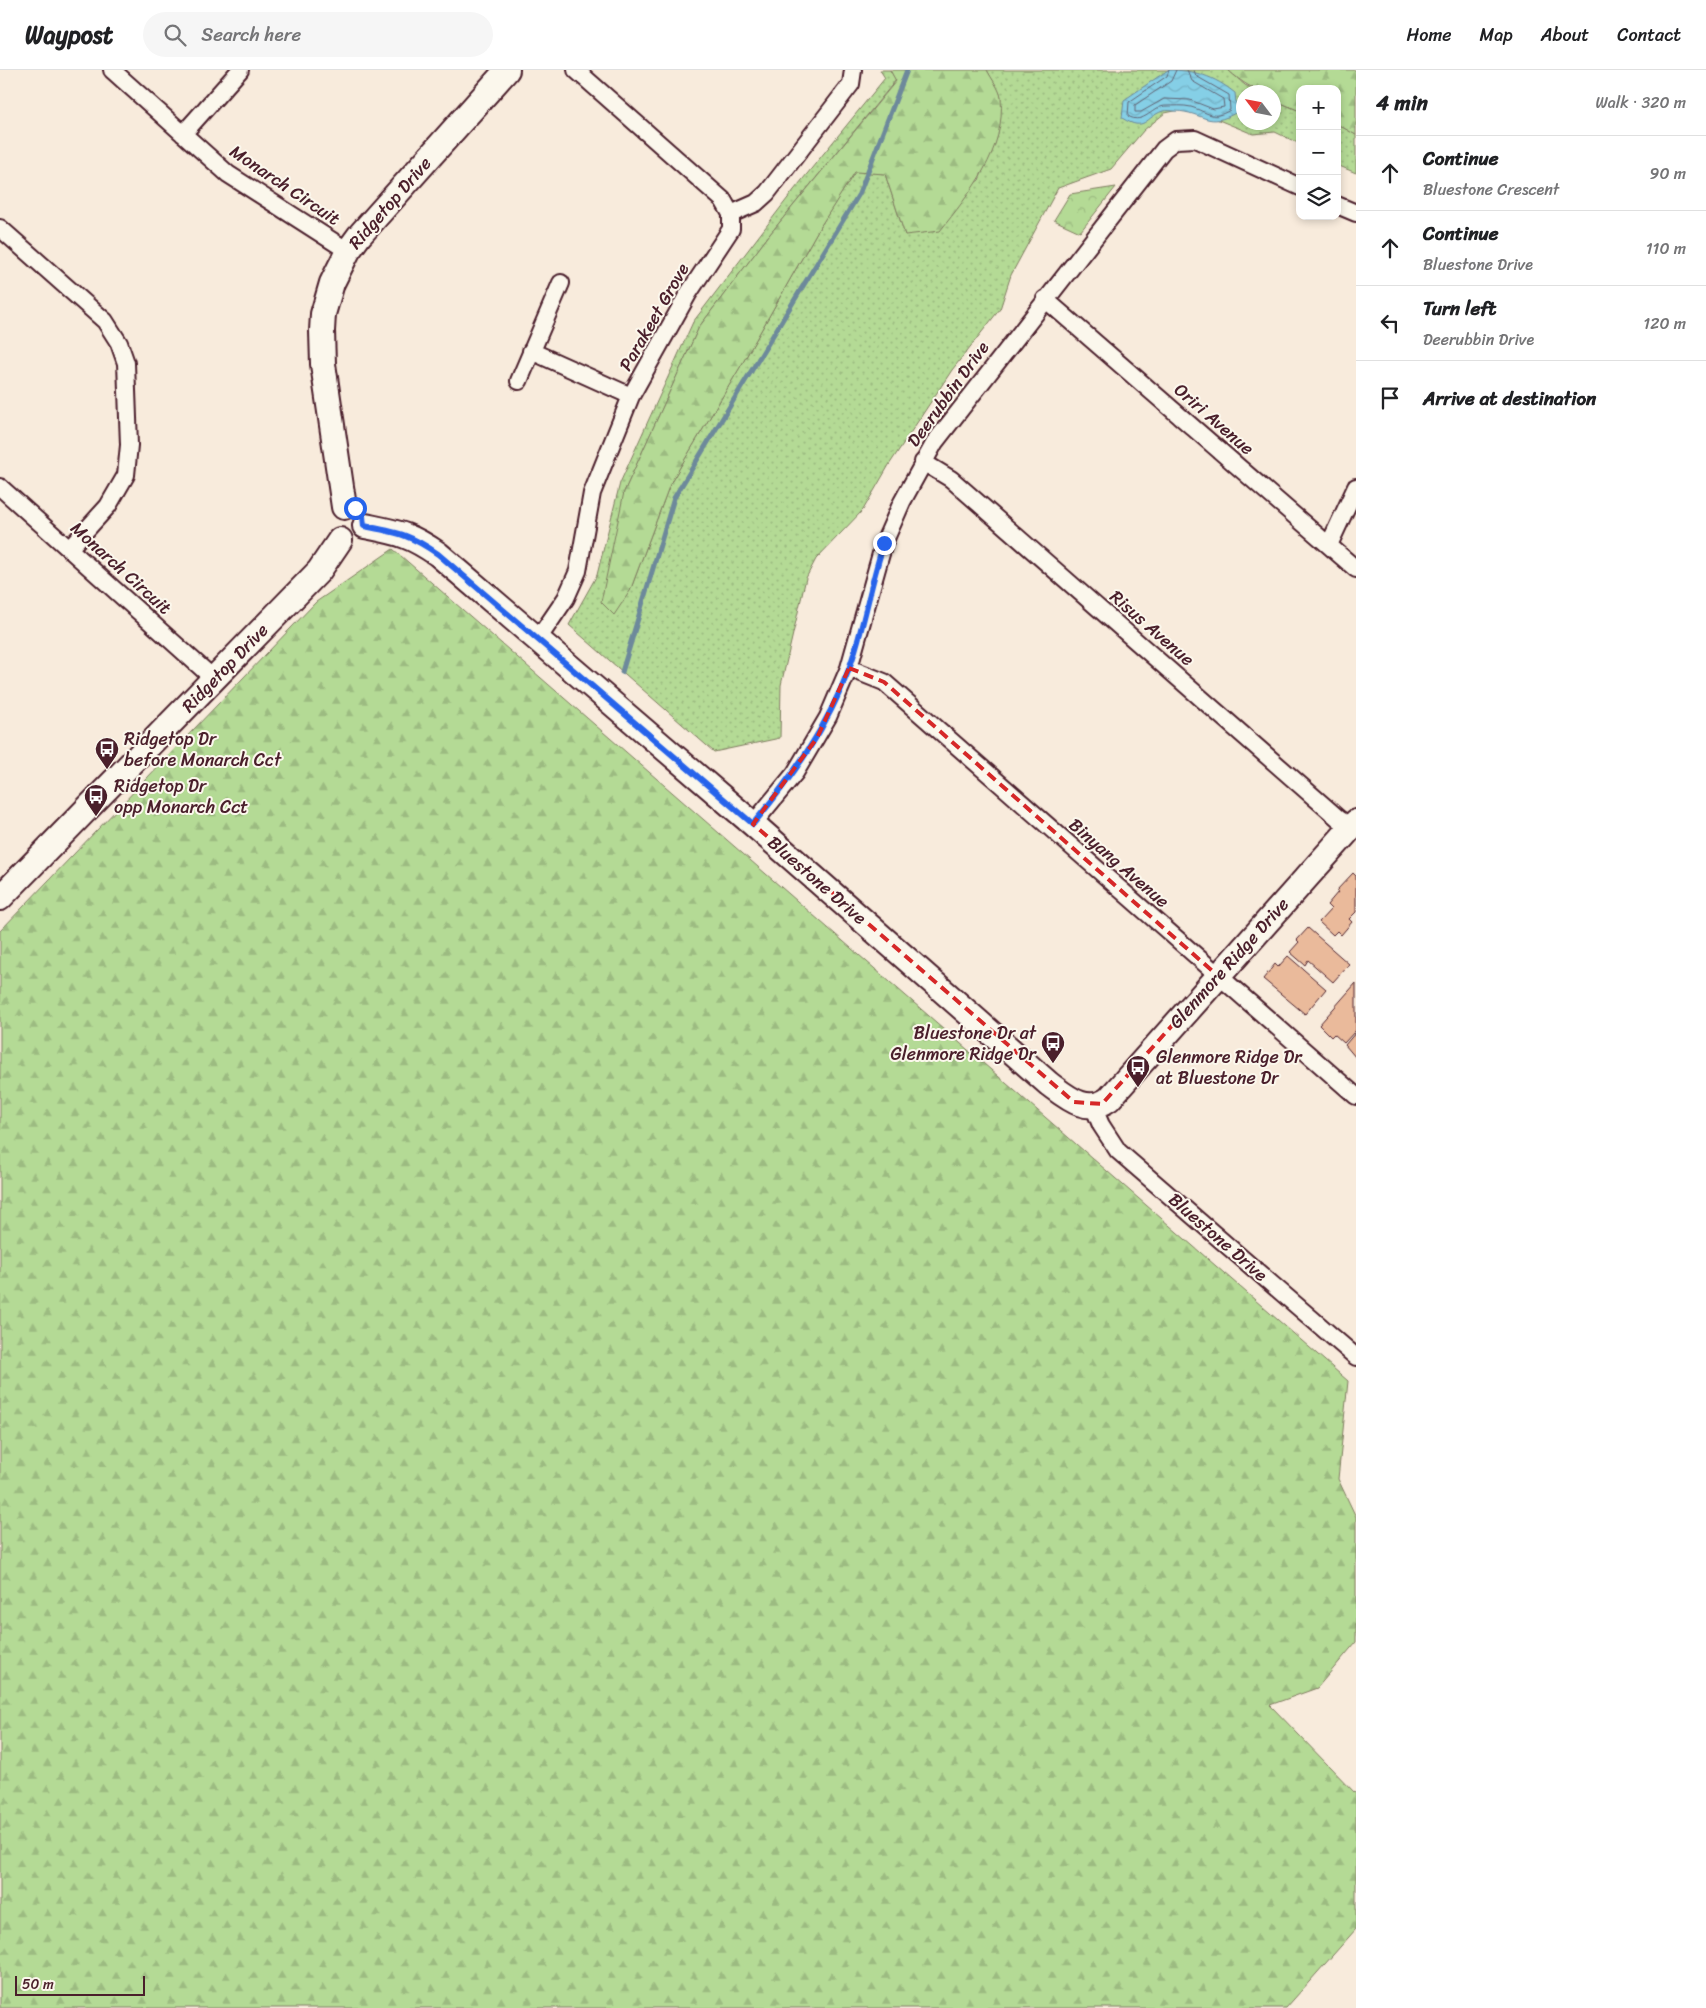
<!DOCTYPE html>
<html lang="en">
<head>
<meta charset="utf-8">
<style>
	:root { --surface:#fff; --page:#f6f6f6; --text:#202124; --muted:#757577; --line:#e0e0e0 }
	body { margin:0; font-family:Sriracha,sans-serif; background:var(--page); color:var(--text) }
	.controls { position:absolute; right:15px; top:15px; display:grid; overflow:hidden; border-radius:10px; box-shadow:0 2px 8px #0003 }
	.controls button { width:45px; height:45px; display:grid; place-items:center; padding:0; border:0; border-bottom:1px solid var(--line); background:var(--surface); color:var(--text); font:25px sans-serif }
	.compass { position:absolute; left:1236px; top:15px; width:45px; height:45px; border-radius:50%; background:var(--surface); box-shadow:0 2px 8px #0003; rotate:302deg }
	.scale { position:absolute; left:15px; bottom:12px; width:130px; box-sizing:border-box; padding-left:5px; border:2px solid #4a1f2b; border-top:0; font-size:14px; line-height:18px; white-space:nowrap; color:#4a1f2b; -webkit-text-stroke:4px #fbf7ec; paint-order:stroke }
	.stop { position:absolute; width:15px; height:15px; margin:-11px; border:4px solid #2563eb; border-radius:50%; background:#fff }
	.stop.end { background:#2563eb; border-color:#fff; box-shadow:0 1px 5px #0008 }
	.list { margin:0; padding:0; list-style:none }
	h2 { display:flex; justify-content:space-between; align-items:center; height:65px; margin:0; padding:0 20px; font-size:21px }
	h2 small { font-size:16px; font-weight:400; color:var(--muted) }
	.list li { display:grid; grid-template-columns:32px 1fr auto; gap:15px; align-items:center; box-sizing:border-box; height:75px; padding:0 20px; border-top:1px solid var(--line) }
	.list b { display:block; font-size:19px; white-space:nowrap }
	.list p { margin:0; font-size:16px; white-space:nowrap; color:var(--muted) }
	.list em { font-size:16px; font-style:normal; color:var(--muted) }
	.icon { flex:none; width:28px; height:28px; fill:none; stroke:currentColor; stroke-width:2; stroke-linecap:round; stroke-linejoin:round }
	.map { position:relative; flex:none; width:1356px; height:1938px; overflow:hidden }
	header { display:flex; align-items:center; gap:30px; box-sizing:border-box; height:70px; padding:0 25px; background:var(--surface); border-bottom:1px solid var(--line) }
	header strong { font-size:24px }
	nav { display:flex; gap:28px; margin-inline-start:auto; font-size:18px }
	.search { width:350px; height:45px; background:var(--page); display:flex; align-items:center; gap:12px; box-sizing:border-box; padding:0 18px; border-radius:28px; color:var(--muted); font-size:19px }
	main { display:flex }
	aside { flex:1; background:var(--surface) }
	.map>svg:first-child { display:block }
	.grass { fill:url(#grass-dots); stroke:#7f7c60 }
	.forest { fill:url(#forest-firs); stroke:#7f7c60 }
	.park { fill:url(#park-crowns); stroke:#7f7c60 }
	.water { fill:url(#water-waves); stroke:#6d899b }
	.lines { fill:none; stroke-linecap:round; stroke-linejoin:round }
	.shore { stroke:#626576; stroke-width:1 }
	.stream { stroke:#6d899b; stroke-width:5 }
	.building { fill:#eaba9b; stroke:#4a1f2b }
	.street-casing { stroke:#4a1f2b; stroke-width:20 }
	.secondary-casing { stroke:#4a1f2b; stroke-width:28 }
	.street { stroke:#fbf7ec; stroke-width:16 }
	.secondary { stroke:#fbf7ec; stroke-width:24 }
	.route { stroke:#2563eb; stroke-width:6 }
	.marked { fill:none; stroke:#d62828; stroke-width:4; stroke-dasharray:10 6; stroke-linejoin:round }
	.labels { text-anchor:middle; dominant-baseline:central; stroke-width:4; stroke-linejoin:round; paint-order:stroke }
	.street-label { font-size:18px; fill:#4a1f2b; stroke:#fbf7ec }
	.poi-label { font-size:18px; fill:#4a1f2b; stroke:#fbf7ec; text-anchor:start }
</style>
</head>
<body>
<header>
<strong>Waypost</strong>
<div class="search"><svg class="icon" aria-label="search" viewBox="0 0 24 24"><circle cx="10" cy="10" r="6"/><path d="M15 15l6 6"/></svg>Search here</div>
<nav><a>Home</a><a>Map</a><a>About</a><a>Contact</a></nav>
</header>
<main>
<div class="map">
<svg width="1356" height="1938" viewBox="0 0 1356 1938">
	<defs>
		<pattern id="grass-dots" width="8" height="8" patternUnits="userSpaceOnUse" patternTransform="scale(1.25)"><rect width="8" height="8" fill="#b4da95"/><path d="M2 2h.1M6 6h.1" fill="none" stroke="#9cbb81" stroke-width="1.8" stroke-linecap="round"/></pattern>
		<pattern id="forest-firs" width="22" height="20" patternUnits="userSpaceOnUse" patternTransform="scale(1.25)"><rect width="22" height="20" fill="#b4da95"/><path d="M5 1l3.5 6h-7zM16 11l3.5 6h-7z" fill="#9cbb81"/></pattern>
		<pattern id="park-crowns" width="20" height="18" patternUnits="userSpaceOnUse" patternTransform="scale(1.25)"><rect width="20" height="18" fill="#b4da95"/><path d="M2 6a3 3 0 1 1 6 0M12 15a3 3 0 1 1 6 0" fill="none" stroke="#9cbb81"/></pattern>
		<pattern id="water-waves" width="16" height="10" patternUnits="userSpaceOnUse" patternTransform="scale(1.25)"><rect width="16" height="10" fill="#85cfe6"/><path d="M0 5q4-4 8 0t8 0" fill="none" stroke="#74b1c5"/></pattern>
	</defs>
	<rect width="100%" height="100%" fill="#f8ebdc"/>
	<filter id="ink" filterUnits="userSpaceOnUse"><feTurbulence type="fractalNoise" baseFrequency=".02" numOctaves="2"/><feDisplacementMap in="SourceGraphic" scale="10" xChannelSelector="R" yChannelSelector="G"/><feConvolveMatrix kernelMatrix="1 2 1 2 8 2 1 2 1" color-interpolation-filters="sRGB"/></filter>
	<g filter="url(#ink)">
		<path class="grass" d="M880 0H890L896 10 770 164 699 257 624 422 630 521 670 414 742 294 818 160 855 101 885 104 905 165 979 110 998 64 1001 26 987 0H1228L1245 15 1260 22H1244V52H1274V30L1300 41V74L1275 62 1253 64 1189 38 1165 43 1144 60 1111 99 1058 118 1011 205 1000 239 952 300 889 395 863 440 816 489 806 508 781 615 780 668 714 682 569 555 597 505 620 413 693 252 794 120 885 8Z
			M1337 54 1356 65V103L1337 95Z"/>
		<path class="forest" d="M890 0H987C991 8 1000 19 1001 28 1006 80 970 123 940 161L905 165 885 104 855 102 818 160 742 294 670 414 630 521 614 545 601 532 624 422 699 257 770 164 896 11Z
			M1228 0H1356V65L1337 54V19H1300V41L1274 30V22C1254 22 1243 13 1228 0Z
			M393 479 1348 1311 1338 1409 1356 1447V1572L1317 1618 1270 1635 1356 1724V1859L1286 1938H0V861L316 532Z"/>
		<path class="park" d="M1116 117 1080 162 1054 150 1070 124Z"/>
		<path class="water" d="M1168 0C1194 0 1214 6 1235 23L1237 42C1207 60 1205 42 1175 41 1172 41 1166 40 1163 41 1145 47 1146 63 1122 48L1124 30Z"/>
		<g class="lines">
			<path class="shore" d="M1169 0 1167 6 1129 32 1128 46C1144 56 1153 35 1167 36 1174 36 1183 35 1191 37 1208 42 1212 51 1230 40L1229 25 1196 6 1194 0
				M1176 0 1171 11 1135 35V42H1141L1164 29 1190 30 1213 39 1224 37 1223 29 1192 11 1187 0"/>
			<path class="stream" d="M622 602 674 428 859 124 907 0"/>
		</g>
		<path class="building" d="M1353 803 1356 806V842L1349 849 1352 852 1341 865 1337 861 1333 865 1319 852 1331 839 1327 835 1338 822 1336 821Z
			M1308 858 1349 894 1333 912 1308 890 1305 895 1290 882 1299 872 1297 870Z
			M1288 886 1326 919 1305 944 1263 909 1275 894 1278 897Z
			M1356 913V960L1344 973 1334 964 1331 967 1319 955Z
			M1356 962V988L1345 975Z"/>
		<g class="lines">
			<g class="street-casing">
				<path id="street" d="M112 0 228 104 348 181
					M183 64 240 0
					M1337 135 1356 143
					M731 144 756 133 767 123 851 14 853 0
					M0 158 105 251 119 273 126 293 129 375 126 405 108 436 69 479
					M1045 229 1356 499
					M531 281 631 326
					M519 311 561 213
					M923 392 951 409 1339 749 1352 757
					M0 417 214 609
					M1329 475 1356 417
					M538 569 566 528 578 501 592 423 631 326 688 224 731 159V144L723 130 576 0
					M849 598 884 612 1356 1026
					M753 754 795 703 828 647 849 598 884 473 902 432 935 372 1164 79 1176 70 1195 69 1300 117
					M1093 1036 1101 1055 1118 1081 1356 1287"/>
			</g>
			<g class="secondary-casing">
				<path id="secondary" d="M344 437 323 294 322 261 323 244 332 213 348 181 359 166 507 0
					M365 456C399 463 409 464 438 484L753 754 1049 1014C1068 1028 1087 1045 1109 1029L1356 752
					M0 828 319 501 340 470"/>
			</g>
			<use href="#street" class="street"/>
			<use href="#secondary" class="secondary"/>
		</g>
	</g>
	<g class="lines" filter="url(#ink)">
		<path class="route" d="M355 438 363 446 364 456C399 463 409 464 438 484L753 754C793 706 827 658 849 599 864 558 870 514 884 473"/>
	</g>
	<path class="marked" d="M849 598 884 612 1217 905 1102 1034 1074 1032 753 754 817 668Z"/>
	<defs>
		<g id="bus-pin" transform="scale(1.25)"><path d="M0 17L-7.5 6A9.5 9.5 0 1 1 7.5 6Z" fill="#4a1f2b" stroke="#fbf7ec"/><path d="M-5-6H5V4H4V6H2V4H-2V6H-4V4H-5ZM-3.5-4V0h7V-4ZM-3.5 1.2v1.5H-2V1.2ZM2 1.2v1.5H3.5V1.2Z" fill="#fff"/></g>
	</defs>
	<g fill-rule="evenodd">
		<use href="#bus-pin" x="107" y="679"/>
		<use href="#bus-pin" x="96" y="726"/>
		<use href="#bus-pin" x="1053" y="973"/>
		<use href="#bus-pin" x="1138" y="997"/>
	</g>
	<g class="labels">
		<g class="street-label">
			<text transform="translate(285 115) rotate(34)">Monarch Circuit</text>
			<text transform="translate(390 133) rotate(-49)">Ridgetop Drive</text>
			<text transform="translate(654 247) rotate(-60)">Parakeet Grove</text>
			<text transform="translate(948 324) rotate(-54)">Deerubbin Drive</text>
			<text transform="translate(1214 349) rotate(41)">Oriri Avenue</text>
			<text transform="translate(121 498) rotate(42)">Monarch Circuit</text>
			<text transform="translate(1152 558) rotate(41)">Risus Avenue</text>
			<text transform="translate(225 598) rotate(-46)">Ridgetop Drive</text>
			<text transform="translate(1119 793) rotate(41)">Binyang Avenue</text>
			<text transform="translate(817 810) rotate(41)">Bluestone Drive</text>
			<text transform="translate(1229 893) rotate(-48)">Glenmore Ridge Drive</text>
			<text transform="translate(1218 1167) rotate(41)">Bluestone Drive</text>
		</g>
		<g class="poi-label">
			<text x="124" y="669">Ridgetop Dr<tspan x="124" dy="21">before Monarch Cct</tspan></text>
			<text x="114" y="716">Ridgetop Dr<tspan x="114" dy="21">opp Monarch Cct</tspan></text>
			<text x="1036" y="963" text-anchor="end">Bluestone Dr at<tspan x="1036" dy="21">Glenmore Ridge Dr</tspan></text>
			<text x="1156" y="987">Glenmore Ridge Dr<tspan x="1156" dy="21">at Bluestone Dr</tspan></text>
		</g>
	</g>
</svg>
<div class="controls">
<button>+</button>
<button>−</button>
<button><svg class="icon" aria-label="layers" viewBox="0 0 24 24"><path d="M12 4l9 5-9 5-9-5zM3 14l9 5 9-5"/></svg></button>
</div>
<svg class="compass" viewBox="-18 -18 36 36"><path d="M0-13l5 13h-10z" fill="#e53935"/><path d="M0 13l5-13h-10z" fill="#757577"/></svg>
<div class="scale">50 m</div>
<div class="stop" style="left:355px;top:438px"></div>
<div class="stop end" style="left:884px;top:473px"></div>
</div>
<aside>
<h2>4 min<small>Walk · 320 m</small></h2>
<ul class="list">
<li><svg class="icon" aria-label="ahead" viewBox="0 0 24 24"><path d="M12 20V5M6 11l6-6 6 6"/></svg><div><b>Continue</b><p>Bluestone Crescent</p></div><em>90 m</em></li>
<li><svg class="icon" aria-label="ahead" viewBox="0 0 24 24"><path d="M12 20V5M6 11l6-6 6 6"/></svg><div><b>Continue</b><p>Bluestone Drive</p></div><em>110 m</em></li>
<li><svg class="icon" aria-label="left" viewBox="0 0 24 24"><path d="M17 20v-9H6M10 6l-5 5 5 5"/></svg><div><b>Turn left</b><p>Deerubbin Drive</p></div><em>120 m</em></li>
<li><svg class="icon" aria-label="arrive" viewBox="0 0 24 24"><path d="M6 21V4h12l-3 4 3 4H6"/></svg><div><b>Arrive at destination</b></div></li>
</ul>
</aside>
</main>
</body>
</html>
